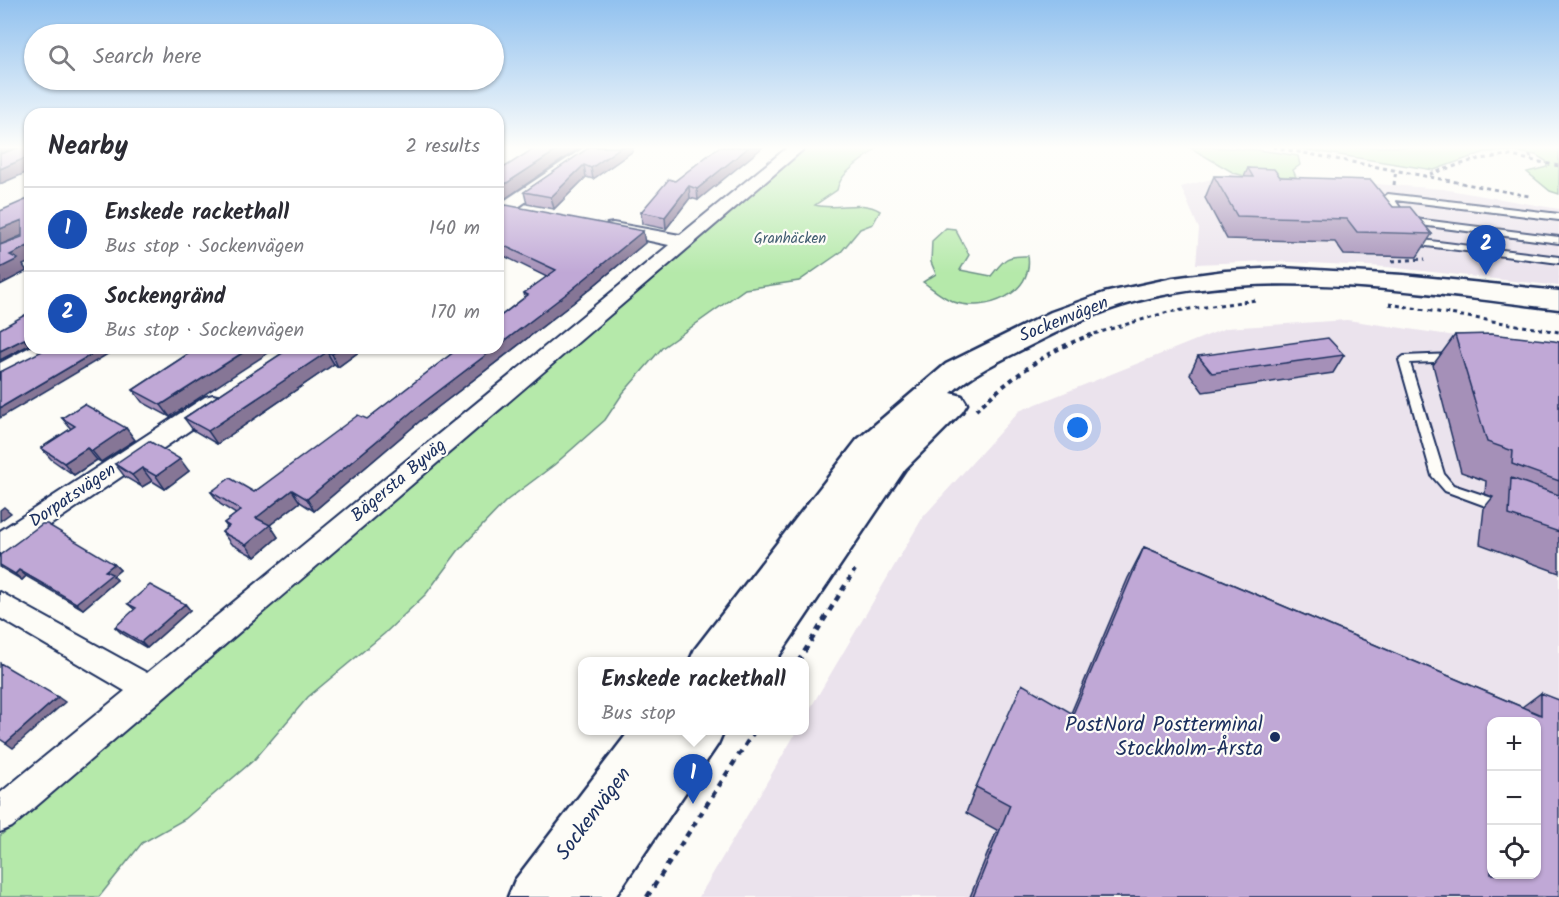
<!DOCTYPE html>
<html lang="en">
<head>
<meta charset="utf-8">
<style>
	:root { --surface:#fff; --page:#f7f7f7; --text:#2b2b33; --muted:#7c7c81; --line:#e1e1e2; --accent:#0f766e }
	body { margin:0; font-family:Kalam,sans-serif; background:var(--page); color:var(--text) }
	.controls { position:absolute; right:18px; bottom:18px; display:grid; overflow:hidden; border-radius:12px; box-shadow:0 2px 4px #0004 }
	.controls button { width:54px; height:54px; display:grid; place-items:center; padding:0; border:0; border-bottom:2px solid var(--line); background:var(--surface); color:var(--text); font:30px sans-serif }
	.you { position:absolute; left:1078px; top:428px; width:21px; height:21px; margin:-15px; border:4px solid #fff; border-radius:50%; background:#1a73e8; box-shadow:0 0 0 9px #1a73e833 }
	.badge { display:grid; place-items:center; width:39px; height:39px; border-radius:50%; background:var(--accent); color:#fff; font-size:20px; font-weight:700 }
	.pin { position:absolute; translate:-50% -50px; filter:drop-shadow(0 2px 3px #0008) }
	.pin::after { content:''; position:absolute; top:32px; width:21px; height:18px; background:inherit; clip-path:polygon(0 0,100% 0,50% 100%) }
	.popup { position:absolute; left:578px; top:657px; width:231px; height:78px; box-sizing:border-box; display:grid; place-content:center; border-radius:12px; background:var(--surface); filter:drop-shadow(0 2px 4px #0005); font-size:20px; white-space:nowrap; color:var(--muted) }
	.popup b { font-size:22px; color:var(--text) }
	.popup::after { content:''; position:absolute; left:50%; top:100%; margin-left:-12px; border:12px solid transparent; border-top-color:var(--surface) }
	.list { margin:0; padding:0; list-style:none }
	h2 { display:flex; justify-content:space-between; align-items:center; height:78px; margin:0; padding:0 24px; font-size:26px }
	h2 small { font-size:20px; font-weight:400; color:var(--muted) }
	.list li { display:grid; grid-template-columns:39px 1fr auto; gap:18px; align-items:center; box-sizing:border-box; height:84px; padding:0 24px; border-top:2px solid var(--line) }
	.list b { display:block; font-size:22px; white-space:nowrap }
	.list p { margin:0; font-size:20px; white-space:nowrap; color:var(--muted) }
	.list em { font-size:20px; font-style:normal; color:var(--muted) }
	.icon { flex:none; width:33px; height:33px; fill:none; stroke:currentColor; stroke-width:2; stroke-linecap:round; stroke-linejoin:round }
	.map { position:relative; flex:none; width:1559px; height:897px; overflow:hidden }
	.search { position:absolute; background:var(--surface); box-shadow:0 2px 4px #0004; left:24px; top:24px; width:480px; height:66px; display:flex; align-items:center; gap:15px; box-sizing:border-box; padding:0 21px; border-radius:33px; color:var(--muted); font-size:22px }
	.panel { position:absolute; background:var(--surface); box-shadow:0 2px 4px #0004; left:24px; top:108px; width:480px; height:246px; border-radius:18px }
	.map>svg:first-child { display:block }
	.built { fill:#ebe3ed; fill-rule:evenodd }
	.green { fill:#b5e9aa; stroke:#688c84; stroke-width:1.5 }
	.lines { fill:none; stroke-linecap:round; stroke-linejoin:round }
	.lane-casing { stroke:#1b2f5e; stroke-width:4 }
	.street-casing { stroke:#1b2f5e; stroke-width:4 }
	.secondary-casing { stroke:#1b2f5e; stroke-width:5 }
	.path-far2 { stroke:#1b2f5e; stroke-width:3; stroke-dasharray:4 4; stroke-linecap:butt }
	.path-far1 { stroke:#1b2f5e; stroke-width:4; stroke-dasharray:4.5 4.5; stroke-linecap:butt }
	.path { stroke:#1b2f5e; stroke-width:4.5; stroke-dasharray:6 6; stroke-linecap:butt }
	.lane { fill:#fdfcf7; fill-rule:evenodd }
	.street { fill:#fdfcf7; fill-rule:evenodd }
	.secondary { fill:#fdfcf7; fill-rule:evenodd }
	.wall { fill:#a590b8; stroke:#1b2f5e; stroke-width:1.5 }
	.shaded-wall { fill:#867696; stroke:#1b2f5e; stroke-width:1.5 }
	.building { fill:#c0a8d6; stroke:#1b2f5e; stroke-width:1.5; fill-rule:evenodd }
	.poi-dot { fill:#1b2f5e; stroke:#fdfcf7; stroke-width:2 }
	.labels { text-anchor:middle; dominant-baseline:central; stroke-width:4.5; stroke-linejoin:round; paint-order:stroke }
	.far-park-label { font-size:15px; fill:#425e71; stroke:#fdfcf7 }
	.street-label { font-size:18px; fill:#1b2f5e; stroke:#fdfcf7 }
	.near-poi-label { font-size:21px; fill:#1b2f5e; stroke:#fdfcf7; text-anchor:end }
	.near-street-label { font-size:21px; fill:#1b2f5e; stroke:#fdfcf7 }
</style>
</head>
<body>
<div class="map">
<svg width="1559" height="897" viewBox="0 0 1559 897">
	<rect width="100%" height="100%" fill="#fdfcf7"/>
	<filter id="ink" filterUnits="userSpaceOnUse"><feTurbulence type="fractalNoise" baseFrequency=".0167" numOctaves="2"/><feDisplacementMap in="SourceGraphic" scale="12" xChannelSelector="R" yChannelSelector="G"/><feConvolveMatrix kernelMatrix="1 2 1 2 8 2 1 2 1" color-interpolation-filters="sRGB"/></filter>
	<g filter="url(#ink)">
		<path class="built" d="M1234 173 1255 179 1270 176 1443 189 1559 209V286L1387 267 1271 261 1196 264 1199 229 1181 187Z
			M1347 320 1559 351V897H699L797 731 804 730V719L923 517 1019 411 1226 328ZM1492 722H1536V874H1492Z"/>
		<path class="green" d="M808 147H878C865 160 841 170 837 190L815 205C837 211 861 199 880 211L873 224 860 229 841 252 799 281 745 289 662 348 623 393 605 420 554 465 506 501 458 551 426 594 384 634 308 697 255 759 185 819 142 843 99 897H0V836Z
			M1189 147C1226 147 1261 149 1298 156L1300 165 1293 170 1296 177 1270 176 1255 179 1234 173Z
			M1289 147H1559V194L1550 191 1527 172 1547 167 1546 161 1536 155 1511 151 1485 152 1434 170Z
			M946 228 955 229 969 255 960 270 991 276C1004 260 1005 255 1028 256 1034 294 985 313 954 302 943 298 933 289 923 282L936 274 931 262 932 241Z"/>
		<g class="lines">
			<g class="lane-casing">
				<path id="lane" d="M1388 194 1559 214V220L1395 200 1407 218 1559 237V243L1405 223 1400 221 1384 197Z
					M1415 232 1418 233 1422 240 1559 257V263L1419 245 1416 244 1410 235Z
					M1453 354 1458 358 1457 361 1410 363 1444 474 1453 485 1507 503 1508 507 1507 511 1502 512 1445 491 1432 476 1399 360 1404 356Z"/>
			</g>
			<g class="street-casing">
				<path id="street" d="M585 147H604L504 217 498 218V205Z
					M788 147H806L12 827 0 832V793L125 691 0 618V592L147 673 669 245 607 232 604 228 607 224 613 223 680 235Z
					M30 347 55 348 52 353 0 379V363Z
					M213 395 221 397 224 403 221 409 9 553 0 556V531L205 397Z"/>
			</g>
			<g class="secondary-casing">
				<path id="secondary" d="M1281 268 1403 275 1559 291V309C1421 293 1255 264 1120 306 1088 316 1059 331 1029 346 1002 360 974 372 951 393L962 396 967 404 962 412 905 469 775 662H689L695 649 857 440 946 364 1051 312 1104 293 1173 278 1225 271Z
					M630 730H724L718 744 615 897H508L515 880Z"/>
			</g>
			<path class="path-far2" d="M1273 147 1529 196
				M1526 147 1531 158
				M1430 174 1474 160 1507 155 1559 166
				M1394 185 1396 169
				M1392 261 1425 259
				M1389 304 1559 332
				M1087 336 1168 312 1256 300"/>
			<path class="path-far1" d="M976 410C1007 381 1051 347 1092 335
				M848 581 855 570"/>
			<path class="path" d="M798 662 849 579
				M647 897 755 730"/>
			<use href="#lane" class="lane"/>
			<use href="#street" class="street"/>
			<use href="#secondary" class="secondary"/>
		</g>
		<path class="wall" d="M590 147 632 148 633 151 593 179 586 177 554 209 527 204 524 192Z
			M719 147 698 200 690 198 666 229 642 224 641 212 675 181Z
			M498 165 503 200 498 199Z
			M1248 168 1393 207 1432 234 1417 257 1344 255 1335 242 1227 239 1205 198 1214 176 1244 177Z
			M498 207 645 243 573 303 420 421 314 511 300 502 270 525 278 537 255 557 231 544 222 532 227 527 224 523 236 514 220 504 211 492H254L367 419 525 297 524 293 547 277 498 253Z
			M30 312V345L0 360Z
			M1455 335 1559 342V573L1480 544 1484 508 1493 497 1485 494 1486 481 1461 472 1433 365Z
			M197 348 170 417 142 402 133 390Z
			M290 348H364L338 367 334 364 217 444 193 430 184 418Z
			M1344 355 1333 373 1203 392 1190 374 1198 356Z
			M62 418 126 428 135 440 101 462 97 460 74 475 51 459 41 448 71 429Z
			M115 464 189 471 165 489 152 481 142 487 125 477Z
			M1144 547 1522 707 1541 693 1559 897H970L997 830 966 813 976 787 1071 713 1128 578Z
			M0 555 114 564 120 570 113 576 117 580 83 609 26 576 22 580 0 567Z
			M128 604H185L190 610 147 648 121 633 115 627 135 610Z"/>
		<path class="shaded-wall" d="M0 147H17L0 154Z
			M562 147H581L503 200 499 188Z
			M621 147H634L632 148 633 151 593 179 591 168Z
			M749 147H763L698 200 697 189Z
			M30 156V171L0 184V169Z
			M584 165 586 177 554 209 551 197Z
			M689 186 690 198 666 229 665 217Z
			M22 220 30 232 0 245V229Z
			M643 231 645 243 573 303 420 421 314 511 307 499 415 409 495 348H498V346Z
			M30 245V262L23 265 27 271 0 285V268L10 255Z
			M24 339 29 345 0 360V351Z
			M102 348H118L0 418V408Z
			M250 348H276L170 417 161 405Z
			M341 348H364L338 367 332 354Z
			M327 352 334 364 217 444 208 431Z
			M126 428 135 440 101 462 92 451Z
			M87 448 97 460 74 475 64 463Z
			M180 459 189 471 165 489 156 476Z
			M142 468 152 481 142 487 132 475Z
			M292 490 300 502 270 525 278 537 255 557 246 545 256 518Z
			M4 507 11 513 0 521V510Z
			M114 564 120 570 113 576 117 580 83 609 76 603 105 571Z
			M19 570 26 576 22 580 15 574Z
			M185 604 190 610 147 648 141 642Z
			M58 697 65 702 13 748 6 743Z"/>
		<path class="building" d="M21 147H30V156L0 169V154Z
			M536 147H562L499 188H498V165L505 167Z
			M590 147H621L591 168 584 165 551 197 524 192Z
			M719 147H749L697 189 689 186 665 217 641 212 669 179 675 181Z
			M1248 168 1274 169 1280 177 1371 180 1393 207H1410L1432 234 1357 232 1347 219 1237 216 1214 176 1253 177Z
			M30 198V245L10 255 18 259 0 268V245L22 237V220L0 229V211Z
			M506 205 643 231 570 291 498 346V318L528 295 524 293 556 270 498 243V207Z
			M30 312V339H24L0 351V329Z
			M1491 334 1554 341 1559 342V481L1512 464 1513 451 1487 442 1455 335Z
			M1328 338 1344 355 1212 373 1198 356Z
			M48 348H102L0 408V372Z
			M197 348H250L161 405 133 390Z
			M290 348H341L332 354 327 352 208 431 184 418Z
			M459 348H495L415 409 307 499 292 490 256 518 270 525 246 545 222 532 229 526 224 523 241 510 211 492 230 478 254 492 358 415 367 419Z
			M84 404 126 428 92 451 87 448 64 463 41 448 75 426 62 418Z
			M149 441 180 459 156 476 142 468 132 475 115 464Z
			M1511 478 1559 495V532L1509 515Z
			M42 524H47L114 564 105 571 112 574 76 603 19 570 15 574 0 565V555Z
			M1144 547 1541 715V693L1559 700V897H973L1010 805 976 787 1022 684 1073 714ZM1491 722H1536V874H1491Z
			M150 585 185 604 141 642 115 627 136 608 128 604Z
			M0 663 58 697 6 743 0 739Z"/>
	</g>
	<linearGradient id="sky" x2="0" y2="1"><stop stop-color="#91c1ef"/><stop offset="0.54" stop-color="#fefefb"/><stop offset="1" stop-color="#fefefb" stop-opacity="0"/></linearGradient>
	<rect width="1559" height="273" fill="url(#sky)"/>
	<circle class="poi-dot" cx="1275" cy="737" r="6"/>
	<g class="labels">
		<g class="far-park-label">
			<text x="790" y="239">Granhäcken</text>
		</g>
		<g class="street-label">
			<text transform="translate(1064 320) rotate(-22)">Sockenvägen</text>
			<text transform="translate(399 481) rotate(-40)">Bägersta Byväg</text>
			<text transform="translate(73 496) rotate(-34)">Dorpatsvägen</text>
		</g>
		<g class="near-poi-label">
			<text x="1263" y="725">PostNord Postterminal<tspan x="1263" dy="24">Stockholm-Årsta</tspan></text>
		</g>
		<g class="near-street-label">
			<text transform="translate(594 814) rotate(-53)">Sockenvägen</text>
		</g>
	</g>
</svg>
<div class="controls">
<button>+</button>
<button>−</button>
<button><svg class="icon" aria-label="locate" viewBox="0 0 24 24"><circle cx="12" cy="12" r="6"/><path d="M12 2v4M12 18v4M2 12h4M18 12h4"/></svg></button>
</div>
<div class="you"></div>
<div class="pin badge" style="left:693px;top:804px;background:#1a4fb4">1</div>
<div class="popup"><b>Enskede rackethall</b>Bus stop</div>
<div class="pin badge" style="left:1486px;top:275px;background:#1a4fb4">2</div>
<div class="search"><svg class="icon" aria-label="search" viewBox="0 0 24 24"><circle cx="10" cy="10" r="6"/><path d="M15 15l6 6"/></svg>Search here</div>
<section class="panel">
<h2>Nearby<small>2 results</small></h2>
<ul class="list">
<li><span class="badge" style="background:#1a4fb4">1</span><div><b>Enskede rackethall</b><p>Bus stop · Sockenvägen</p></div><em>140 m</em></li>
<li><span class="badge" style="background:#1a4fb4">2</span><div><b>Sockengränd</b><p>Bus stop · Sockenvägen</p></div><em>170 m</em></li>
</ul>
</section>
</div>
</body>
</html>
